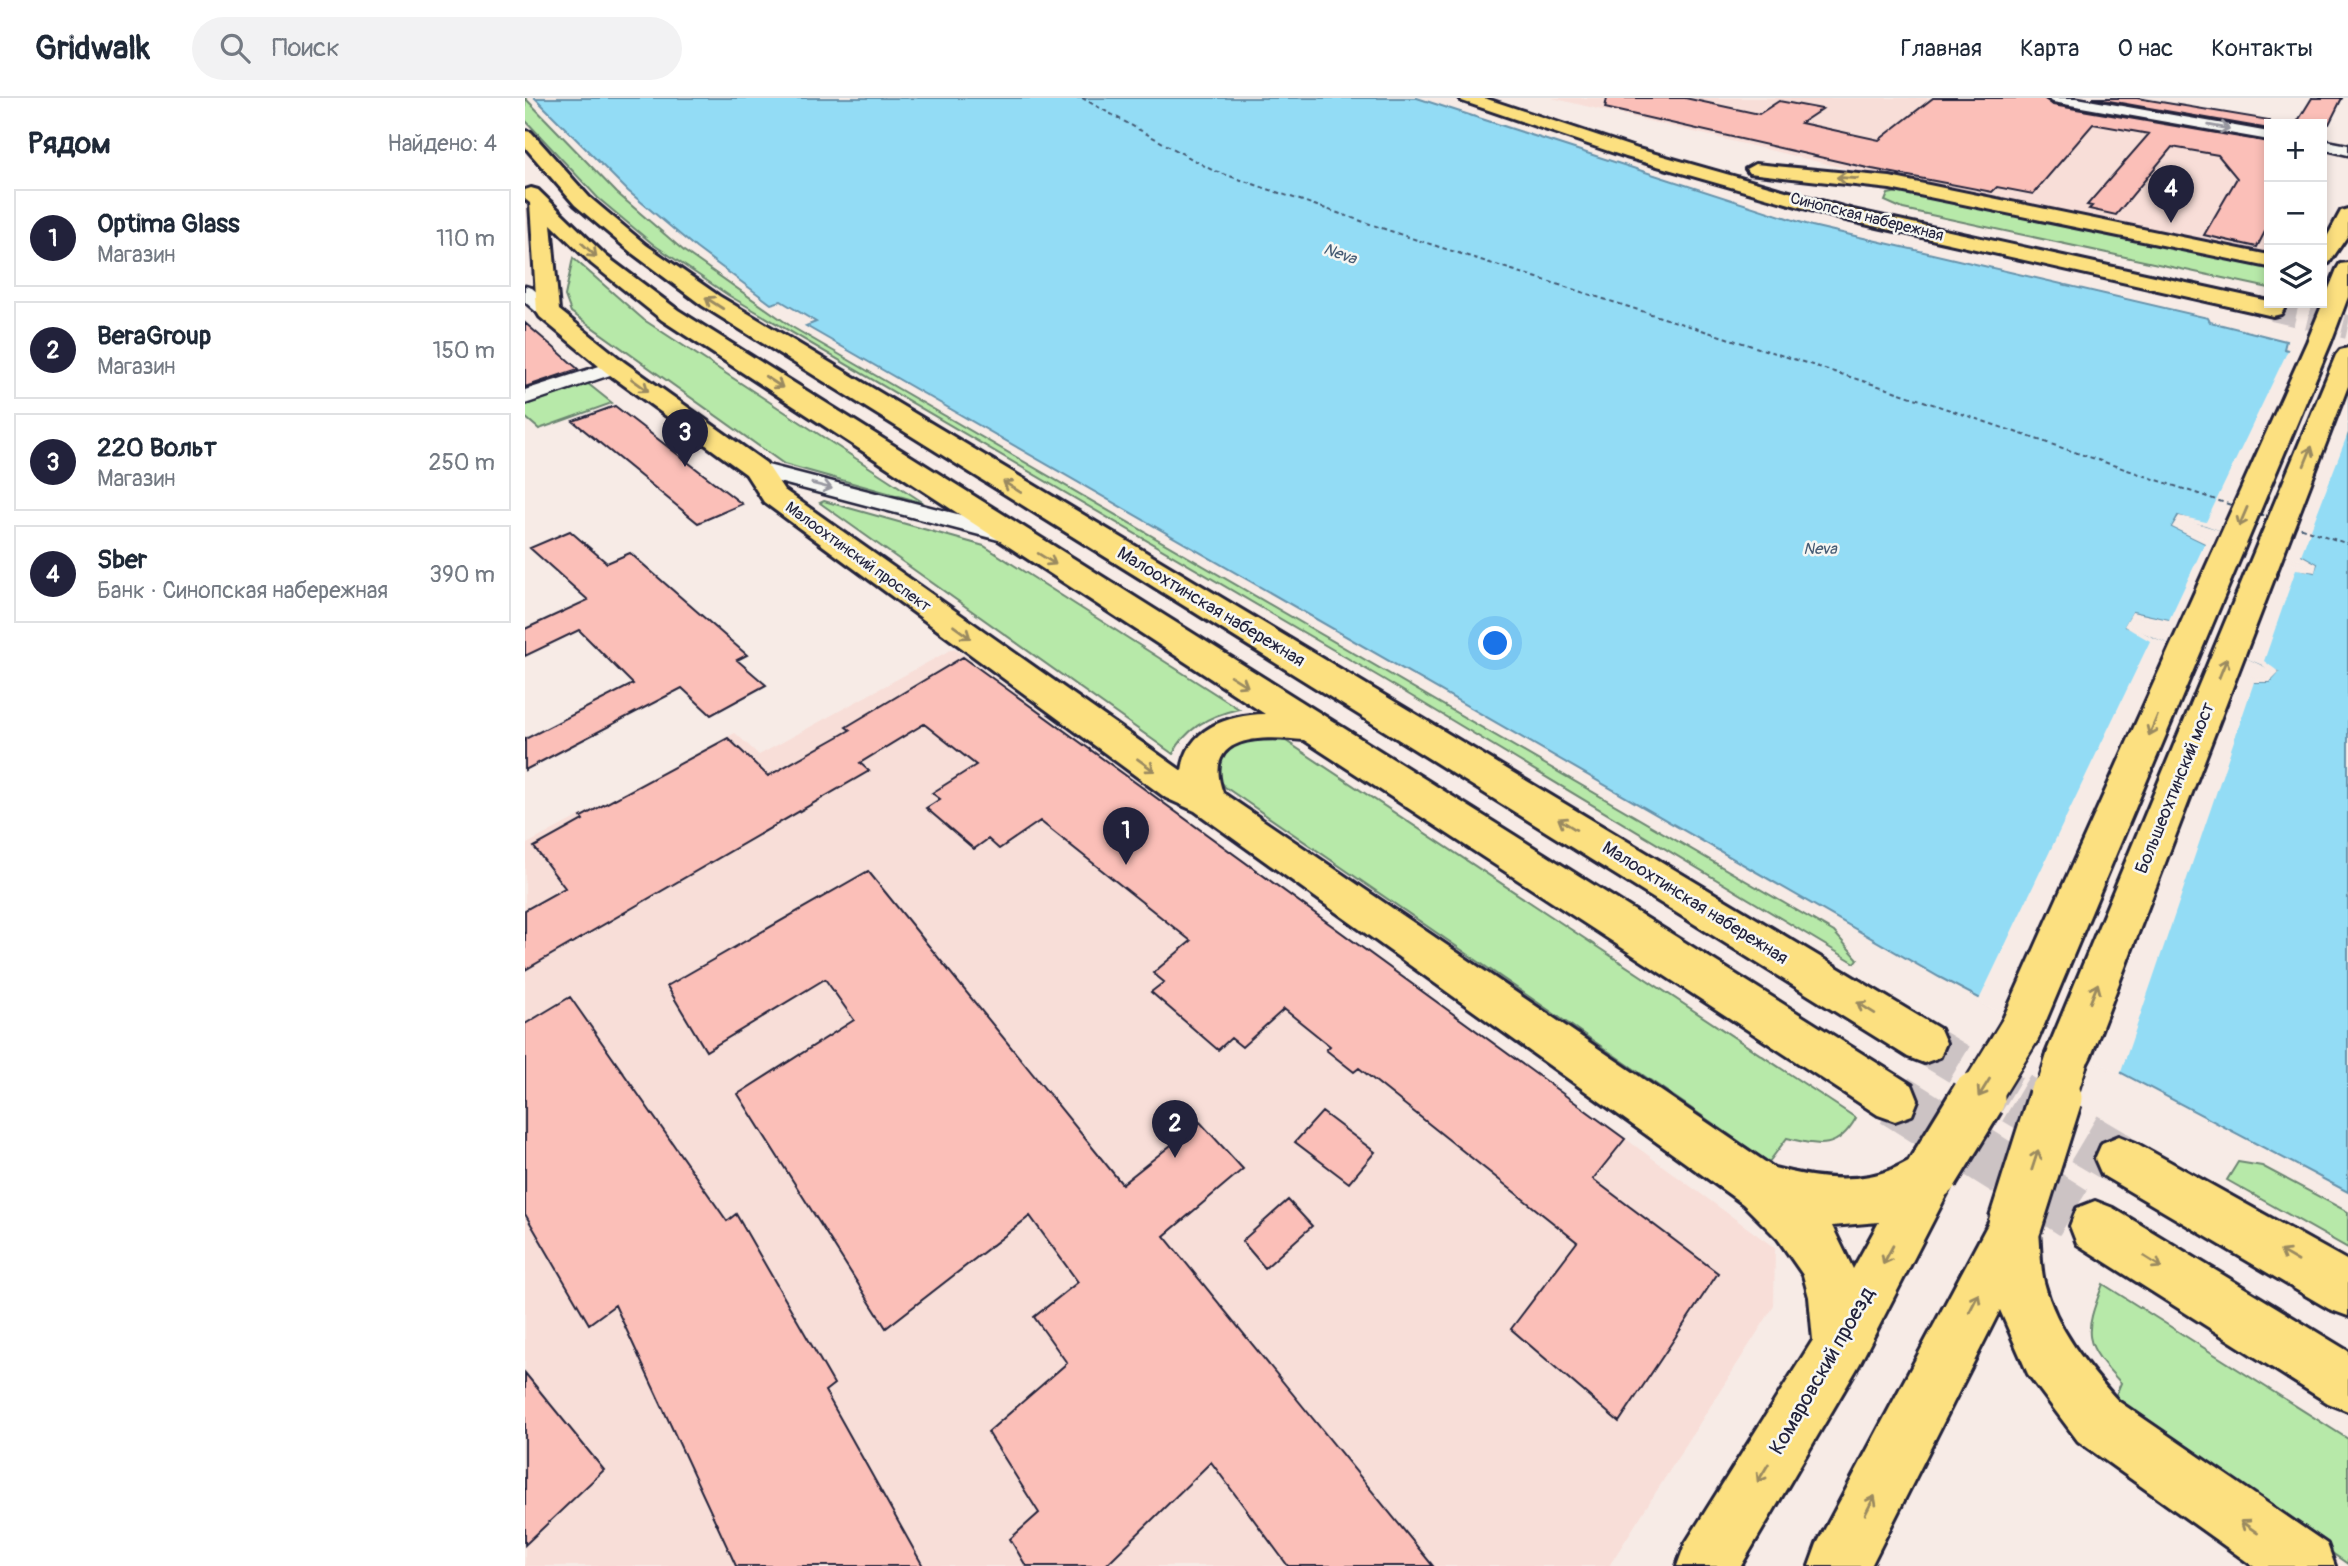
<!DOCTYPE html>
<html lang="ru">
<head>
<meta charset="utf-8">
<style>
	:root { --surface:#fff; --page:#f2f2f3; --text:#1f2937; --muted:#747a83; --line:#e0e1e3; --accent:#22223b }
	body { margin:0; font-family:Pangolin,sans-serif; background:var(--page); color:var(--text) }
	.controls { position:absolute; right:21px; top:21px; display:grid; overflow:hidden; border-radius:0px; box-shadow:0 4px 10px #0003 }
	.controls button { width:63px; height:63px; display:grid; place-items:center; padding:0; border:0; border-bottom:2px solid var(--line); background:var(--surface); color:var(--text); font:35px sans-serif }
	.you { position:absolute; left:971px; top:546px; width:24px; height:24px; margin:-18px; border:5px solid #fff; border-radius:50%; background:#1a73e8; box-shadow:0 0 0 10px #1a73e833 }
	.badge { display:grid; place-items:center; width:46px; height:46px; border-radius:50%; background:var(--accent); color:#fff; font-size:23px; font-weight:700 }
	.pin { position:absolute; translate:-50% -58px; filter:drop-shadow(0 2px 4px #0008) }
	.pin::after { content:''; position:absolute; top:37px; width:24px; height:21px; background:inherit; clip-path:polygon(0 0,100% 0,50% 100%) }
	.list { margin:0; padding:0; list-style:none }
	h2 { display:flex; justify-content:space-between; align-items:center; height:91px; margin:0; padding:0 28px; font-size:30px }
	h2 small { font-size:23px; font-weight:400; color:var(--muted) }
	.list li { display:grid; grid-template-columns:46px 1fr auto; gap:21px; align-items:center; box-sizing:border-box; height:98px; margin:0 14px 14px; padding:0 14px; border:2px solid var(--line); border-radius:0px }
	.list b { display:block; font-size:26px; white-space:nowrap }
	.list p { margin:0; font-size:23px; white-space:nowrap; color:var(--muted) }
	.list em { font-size:23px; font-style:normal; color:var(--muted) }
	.icon { flex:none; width:38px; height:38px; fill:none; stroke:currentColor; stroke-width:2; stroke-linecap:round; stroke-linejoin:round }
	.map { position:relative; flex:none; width:1823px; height:1468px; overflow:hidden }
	header { display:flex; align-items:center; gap:42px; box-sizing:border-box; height:98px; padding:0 35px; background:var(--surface); border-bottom:2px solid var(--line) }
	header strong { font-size:33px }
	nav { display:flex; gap:38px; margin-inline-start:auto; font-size:24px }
	.search { width:490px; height:63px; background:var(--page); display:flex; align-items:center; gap:18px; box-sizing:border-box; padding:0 24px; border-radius:38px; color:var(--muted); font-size:26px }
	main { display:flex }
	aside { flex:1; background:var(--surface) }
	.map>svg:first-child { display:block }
	.built { fill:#f8ded8 }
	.green { fill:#b7e9a9; stroke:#6c8672; stroke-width:2 }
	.water { fill:#93dcf5; stroke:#6692ab; stroke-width:2; fill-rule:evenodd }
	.pier { fill:#f7ebe6; fill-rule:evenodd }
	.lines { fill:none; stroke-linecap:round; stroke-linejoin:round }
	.ferry { stroke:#445a73; stroke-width:2; stroke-dasharray:4.5 3.5; stroke-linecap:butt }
	.building { fill:#fbbfb8; stroke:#22223b; stroke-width:2 }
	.major-tunnel-far2 { stroke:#ccc3c4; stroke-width:24; stroke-dasharray:24 12; stroke-linecap:butt }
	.major-tunnel-far1 { stroke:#ccc3c4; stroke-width:41; stroke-dasharray:41 20; stroke-linecap:butt }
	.major-tunnel { stroke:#ccc3c4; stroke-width:53; stroke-dasharray:53 26; stroke-linecap:butt }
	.minor-casing { stroke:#22223b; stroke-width:5 }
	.major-casing { stroke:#22223b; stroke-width:6 }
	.minor { fill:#f6f6f2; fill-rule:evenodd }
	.major { fill:#fce080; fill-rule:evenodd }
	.major-bridge-far1-casing { stroke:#22223b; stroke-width:46; stroke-linecap:butt }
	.major-bridge-casing { stroke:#22223b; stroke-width:59; stroke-linecap:butt }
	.major-bridge-far1 { stroke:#fce080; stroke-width:41 }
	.major-bridge { stroke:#fce080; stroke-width:53 }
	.oneway { stroke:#9797a0 }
	.oneway2 { stroke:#9a8a61 }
	.labels { text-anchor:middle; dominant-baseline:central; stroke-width:5; stroke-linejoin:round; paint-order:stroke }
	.far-street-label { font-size:16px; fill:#22223b; stroke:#f6f6f2 }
	.far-water-label { font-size:16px; font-style:italic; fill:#445a73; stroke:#f6f6f2 }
	.street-label { font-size:18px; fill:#22223b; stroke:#f6f6f2 }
	.near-street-label { font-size:21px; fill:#22223b; stroke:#f6f6f2 }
</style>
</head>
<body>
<header>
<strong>Gridwalk</strong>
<div class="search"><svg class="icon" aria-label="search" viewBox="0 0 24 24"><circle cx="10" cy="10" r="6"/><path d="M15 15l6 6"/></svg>Поиск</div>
<nav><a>Главная</a><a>Карта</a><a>О нас</a><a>Контакты</a></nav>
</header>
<main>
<aside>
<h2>Рядом<small>Найдено: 4</small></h2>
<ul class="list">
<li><span class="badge">1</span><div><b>Optima Glass</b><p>Магазин</p></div><em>110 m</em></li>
<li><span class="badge">2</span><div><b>BeraGroup</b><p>Магазин</p></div><em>150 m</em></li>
<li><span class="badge">3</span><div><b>220 Вольт</b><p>Магазин</p></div><em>250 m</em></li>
<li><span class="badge">4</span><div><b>Sber</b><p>Банк · Синопская набережная</p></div><em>390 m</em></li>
</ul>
</aside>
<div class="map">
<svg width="1823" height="1468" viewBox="0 0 1823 1468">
	<rect width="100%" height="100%" fill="#f7ebe6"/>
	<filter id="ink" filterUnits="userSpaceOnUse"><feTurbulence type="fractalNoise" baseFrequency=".0143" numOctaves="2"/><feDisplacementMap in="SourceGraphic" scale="14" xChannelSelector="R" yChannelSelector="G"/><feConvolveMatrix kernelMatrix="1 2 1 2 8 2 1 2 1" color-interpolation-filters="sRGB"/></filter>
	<g filter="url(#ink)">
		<path class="built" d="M1027 0H1508L1744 41V158L1344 76Z
			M429 550 1250 1150 1249 1208 1084 1468H0V747L210 635 234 657Z"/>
		<path class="green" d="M0 0 92 95 159 153 267 229 1309 834 1333 861 1330 865 858 581 203 197 129 147 73 100 0 22Z
			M1378 93 1744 167V190L1378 111 1360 103 1363 96Z
			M48 160 119 222 399 405 259 366 46 214 40 198Z
			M62 285 87 305 14 331 0 319V307Z
			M299 403 459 448 714 611C686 617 661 629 648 656L295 405Z
			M720 640H748L761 643 1331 1020C1312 1053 1295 1048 1262 1040L1244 1064 700 689C680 663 697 653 720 640Z
			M1713 1064 1737 1068 1823 1114V1150L1702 1082Z
			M1578 1186 1823 1341V1466L1588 1304 1596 1285C1558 1244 1558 1238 1578 1186Z"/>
		<path class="water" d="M10 0H892L1287 128 1683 220 1685 224 1761 243 1759 251 1823 267V1094L1414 879 281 228 291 224 256 203 246 206 171 150 103 93ZM1653 418 1776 457 1792 466 1789 474 1680 445 1647 429ZM1608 514 1644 522 1753 574 1744 584H1729L1600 528Z"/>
		<path class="pier" d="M1765 248 1823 263V335L1776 457 1792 466 1790 474 1771 471 1739 563 1754 574 1744 584H1729L1595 977 1453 904 1625 543 1599 528 1607 514 1644 522 1680 445 1647 429 1654 418 1681 424ZM1655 422 1680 427 1774 461 1788 468 1787 470 1681 441 1652 427ZM1609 518 1643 526 1737 567 1748 575 1743 581 1730 580 1627 539 1604 527Z"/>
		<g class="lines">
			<path class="ferry" d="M557 0 687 72 886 140 1363 291 1709 408
				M1734 416 1746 420
				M1768 427 1823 446"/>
		</g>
		<path class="building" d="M1082 0H1160L1234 16 1254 3 1297 11 1276 25 1354 42 1408 0H1519L1528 7 1744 44V126L1732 149 1679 137 1712 80 1693 57 1647 49 1591 117 1564 111 1567 108 1562 107 1624 36 1568 26 1508 96 1472 89 1467 94 1347 71 1080 10Z
			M1567 0H1612L1744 22V31Z
			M1787 0H1817L1804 26H1771Z
			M0 225 27 248 53 271 0 289Z
			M90 308 217 406 173 425 48 323Z
			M45 433 82 465 105 455 222 557 212 562 241 587 186 617 157 590 0 672V641L108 586 54 532 0 558V531L63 502 5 450Z
			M438 559 1100 1041 1068 1081 1193 1175 1094 1324 986 1231 1052 1144 834 970 829 974 801 952 805 948 759 911 717 949 706 940 693 952 626 894 639 884 628 875 666 843 515 723 474 751 463 741 449 751 401 710 415 701 407 695 451 667 399 626 335 665 344 673 0 872V812L40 790 9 749 58 722 56 719 203 640 243 678 325 632 321 629Z
			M343 773 597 1086 675 1024 718 1071 639 1138 908 1468H763L686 1364 580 1468H501L485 1441 514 1415 463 1334 542 1265 509 1219 553 1184 505 1118 361 1230 213 996 329 922 300 881 181 953 142 888Z
			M45 899 202 1123 211 1116 309 1286 300 1293 398 1468H211L90 1207 64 1226 0 1116V926Z
			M797 1014 850 1054 824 1085 770 1044Z
			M763 1102 787 1128 740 1170 717 1143Z
			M0 1275 79 1372 0 1447Z"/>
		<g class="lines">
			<path class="major-tunnel-far2" d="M1748 211 1823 229"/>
			<path class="major-tunnel-far1" d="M1399 945 1494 1002"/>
			<path class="major-tunnel" d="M1491 1000 1594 1061
				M1370 1002 1570 1128"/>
			<g class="minor-casing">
				<path id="minor" d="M1521 0H1552L1744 34V42L1528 4Z
					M1797 42 1823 47V57L1797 51Z
					M0 188 7 190 30 210 33 214 30 218H16L0 204Z
					M90 263 97 265 100 269 97 273 0 306V292Z
					M231 364 494 432 498 437 494 442 485 445 223 376 219 371 223 366Z"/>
			</g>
			<g class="major-casing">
				<path id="major" d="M935 0H959L1113 51 1328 112 1744 203 1756 206 1759 211 1756 216 1748 218 1317 121 1101 59 937 3Z
					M0 33 6 34 64 99 121 147 194 198 1415 931 1421 945 1415 959 1399 965 1383 959 178 208 107 155 50 107 0 49Z
					M1230 66 1365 79 1744 157V169L1365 91 1224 75 1221 71Z
					M6 90 13 92 81 158 153 212 1387 987 1393 1002 1387 1017 1370 1023 1353 1017 779 642C739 638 676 635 698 695L1249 1070C1286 1080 1331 1087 1368 1071 1381 1065 1393 1057 1407 1052L1424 1058 1431 1075 1424 1092 1334 1267 1216 1468H1152L1160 1446 1288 1242 1284 1199 1278 1177 1253 1141 1218 1106 670 713 641 700 239 404 221 376 81 274 15 219 12 214 5 105 0 101V92ZM26 126 67 166 137 222 740 616C701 617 662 631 657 673L259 392 241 365 99 264 34 212ZM1354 1124 1328 1171 1307 1128Z
					M1823 111V137L1804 165 1797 167V148L1816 113Z
					M1823 165V199L1806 244 1517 932 1511 946 1495 951 1479 946 1473 932 1782 244 1812 171 1815 166Z
					M1823 250V288L1566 958 1559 972 1543 978 1527 972 1520 958 1811 257 1815 252Z
					M1594 1038 1611 1045 1823 1163V1218L1804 1211 1577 1077 1570 1061 1577 1045Z
					M1490 1102 1508 1109C1518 1134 1513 1158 1519 1184 1531 1231 1562 1268 1593 1303L1802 1446 1810 1468H1728L1553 1343 1503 1276 1475 1212 1346 1468H1284L1292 1446 1472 1109Z
					M1570 1103 1588 1110 1823 1253V1313L1803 1305 1552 1146 1545 1128 1552 1110Z"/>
			</g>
			<use href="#minor" class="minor"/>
			<use href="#major" class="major"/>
			<g class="major-bridge-far1-casing">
				<path id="major-bridge-far1" d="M1452 1002 1495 932
					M1529 1002 1543 958"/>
			</g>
			<g class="major-bridge-casing">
				<path id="major-bridge" d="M1407 1075 1453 1000
					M1490 1127 1530 1000"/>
			</g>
			<use href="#major-bridge-far1" class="major-bridge-far1"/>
			<use href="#major-bridge" class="major-bridge"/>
		</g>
		<defs><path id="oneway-shaft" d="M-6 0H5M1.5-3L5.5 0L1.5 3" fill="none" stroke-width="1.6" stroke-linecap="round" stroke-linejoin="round" transform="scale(1.75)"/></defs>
		<g class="oneway">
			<use href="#oneway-shaft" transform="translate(1694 29) rotate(10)"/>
			<use href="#oneway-shaft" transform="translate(297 388) rotate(15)"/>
		</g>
		<g class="oneway2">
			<use href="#oneway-shaft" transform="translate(1322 80) rotate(-176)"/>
			<use href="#oneway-shaft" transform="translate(64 152) rotate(43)"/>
			<use href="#oneway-shaft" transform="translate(189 205) rotate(-147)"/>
			<use href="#oneway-shaft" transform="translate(249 284) rotate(33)"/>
			<use href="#oneway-shaft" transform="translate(115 287) rotate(36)"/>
			<use href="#oneway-shaft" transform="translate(1783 358) rotate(-68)"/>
			<use href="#oneway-shaft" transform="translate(487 389) rotate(-148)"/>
			<use href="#oneway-shaft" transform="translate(1718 419) rotate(113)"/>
			<use href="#oneway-shaft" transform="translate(522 461) rotate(32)"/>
			<use href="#oneway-shaft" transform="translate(437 534) rotate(36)"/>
			<use href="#oneway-shaft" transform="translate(1698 570) rotate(-68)"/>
			<use href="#oneway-shaft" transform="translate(714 583) rotate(32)"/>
			<use href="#oneway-shaft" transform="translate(1628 628) rotate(113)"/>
			<use href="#oneway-shaft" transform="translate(621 667) rotate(36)"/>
			<use href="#oneway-shaft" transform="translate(1042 726) rotate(-148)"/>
			<use href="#oneway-shaft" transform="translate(1569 895) rotate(-68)"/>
			<use href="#oneway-shaft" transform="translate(1341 910) rotate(-148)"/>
			<use href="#oneway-shaft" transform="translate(1459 990) rotate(122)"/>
			<use href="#oneway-shaft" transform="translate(1510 1062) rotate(-72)"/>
			<use href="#oneway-shaft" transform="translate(1363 1157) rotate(118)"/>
			<use href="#oneway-shaft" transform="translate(1764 1158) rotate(-150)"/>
			<use href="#oneway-shaft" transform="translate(1628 1164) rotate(32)"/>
			<use href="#oneway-shaft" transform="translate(1449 1205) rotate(-63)"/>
			<use href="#oneway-shaft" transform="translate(1238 1375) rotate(121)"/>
			<use href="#oneway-shaft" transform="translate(1345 1407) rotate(-63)"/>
			<use href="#oneway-shaft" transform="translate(1724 1429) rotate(-145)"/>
		</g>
	</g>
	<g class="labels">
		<g class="far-street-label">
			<text transform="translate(1342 119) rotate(14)">Синопская набережная</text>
			<text transform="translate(333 459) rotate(36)">Малоохтинский проспект</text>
		</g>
		<g class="far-water-label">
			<text transform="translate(815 156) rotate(20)">Neva</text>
			<text x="1295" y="451">Neva</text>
		</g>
		<g class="street-label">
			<text transform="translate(686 509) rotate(31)">Малоохтинская набережная</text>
			<text transform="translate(1650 690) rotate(-68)">Большеохтинский мост</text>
			<text transform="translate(1170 805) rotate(32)">Малоохтинская набережная</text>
		</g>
		<g class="near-street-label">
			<text transform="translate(1297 1273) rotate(-60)">Комаровский проезд</text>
		</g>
	</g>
</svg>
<div class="controls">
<button>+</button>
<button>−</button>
<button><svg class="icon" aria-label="layers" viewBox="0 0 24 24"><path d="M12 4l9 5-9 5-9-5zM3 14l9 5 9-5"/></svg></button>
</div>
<div class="you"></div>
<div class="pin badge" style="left:601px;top:767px">1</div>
<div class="pin badge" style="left:650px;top:1060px">2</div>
<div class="pin badge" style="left:160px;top:369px">3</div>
<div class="pin badge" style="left:1646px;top:125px">4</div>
</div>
</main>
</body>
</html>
